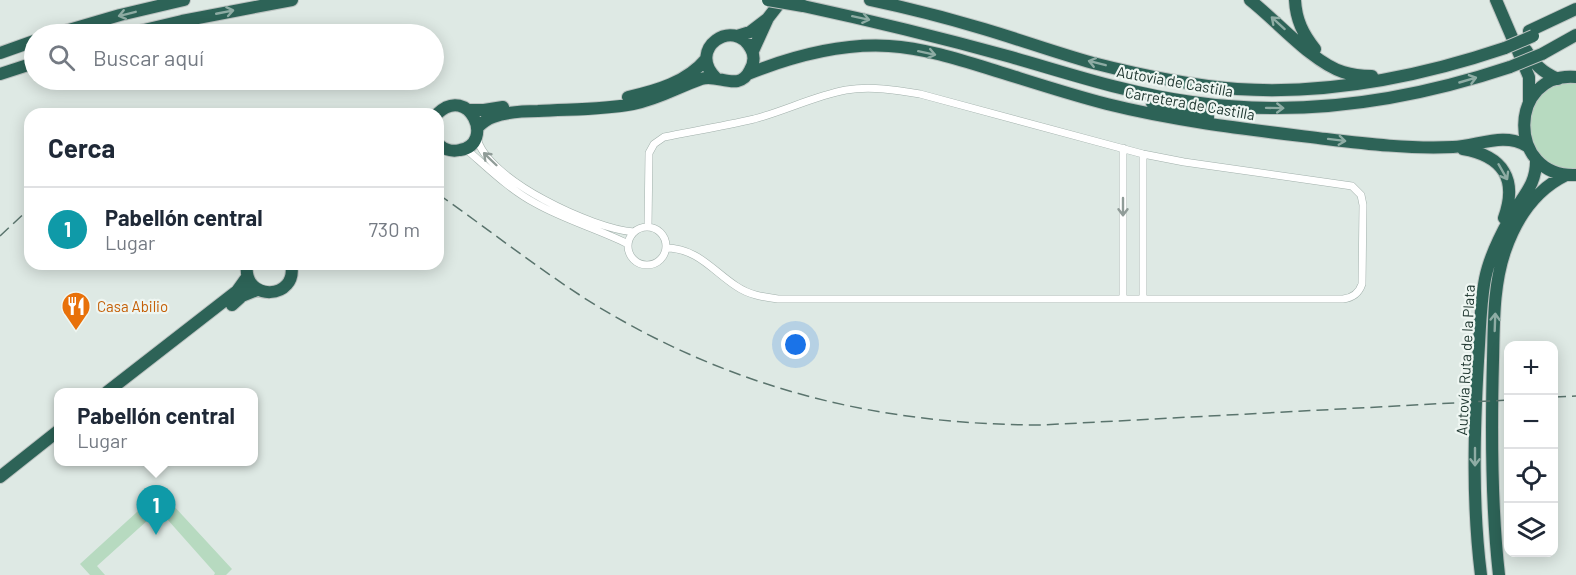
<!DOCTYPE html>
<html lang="es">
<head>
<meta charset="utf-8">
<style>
	:root { --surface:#fff; --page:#f6f6f7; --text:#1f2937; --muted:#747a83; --line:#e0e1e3; --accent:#db2777 }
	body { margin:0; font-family:Barlow,sans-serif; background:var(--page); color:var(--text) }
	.controls { position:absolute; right:18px; bottom:18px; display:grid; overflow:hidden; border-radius:12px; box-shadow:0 3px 15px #0003 }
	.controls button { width:54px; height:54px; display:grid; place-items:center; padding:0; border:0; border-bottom:2px solid var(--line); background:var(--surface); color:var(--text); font:30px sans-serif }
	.you { position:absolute; left:796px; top:345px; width:21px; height:21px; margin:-15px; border:4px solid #fff; border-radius:50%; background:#1a73e8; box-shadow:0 0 0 9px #1a73e833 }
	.badge { display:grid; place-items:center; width:39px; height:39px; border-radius:50%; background:var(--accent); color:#fff; font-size:20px; font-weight:700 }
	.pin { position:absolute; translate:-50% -50px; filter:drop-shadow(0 2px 3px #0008) }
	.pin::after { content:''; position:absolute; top:32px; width:21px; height:18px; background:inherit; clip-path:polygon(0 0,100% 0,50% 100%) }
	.popup { position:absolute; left:54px; top:388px; width:204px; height:78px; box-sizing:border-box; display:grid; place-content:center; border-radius:12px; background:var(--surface); filter:drop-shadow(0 2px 4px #0005); font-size:20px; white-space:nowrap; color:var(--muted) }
	.popup b { font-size:22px; color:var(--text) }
	.popup::after { content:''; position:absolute; left:50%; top:100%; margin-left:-12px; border:12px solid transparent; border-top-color:var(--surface) }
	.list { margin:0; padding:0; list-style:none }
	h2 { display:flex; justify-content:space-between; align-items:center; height:78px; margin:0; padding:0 24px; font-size:26px }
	h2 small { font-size:20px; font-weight:400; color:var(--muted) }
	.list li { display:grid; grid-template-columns:39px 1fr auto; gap:18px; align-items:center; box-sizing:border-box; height:84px; padding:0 24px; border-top:2px solid var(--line) }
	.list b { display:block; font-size:22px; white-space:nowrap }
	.list p { margin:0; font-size:20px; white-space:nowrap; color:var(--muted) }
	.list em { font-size:20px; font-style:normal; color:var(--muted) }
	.icon { flex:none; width:33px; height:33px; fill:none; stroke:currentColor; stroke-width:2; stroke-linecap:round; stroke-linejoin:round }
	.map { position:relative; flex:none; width:1576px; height:575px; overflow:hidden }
	.search { position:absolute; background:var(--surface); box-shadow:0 3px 15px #0003; left:24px; top:24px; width:420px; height:66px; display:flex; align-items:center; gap:15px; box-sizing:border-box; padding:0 21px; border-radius:33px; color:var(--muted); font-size:22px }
	.panel { position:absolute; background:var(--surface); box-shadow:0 3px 15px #0003; left:24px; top:108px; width:420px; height:162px; border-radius:18px }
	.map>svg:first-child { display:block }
	.green { fill:#b7dac0 }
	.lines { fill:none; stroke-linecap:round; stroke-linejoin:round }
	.street-casing { stroke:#a1b0ab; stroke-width:8 }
	.highway-casing { stroke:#bcc3c1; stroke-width:14 }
	.street { stroke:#fff; stroke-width:7 }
	.highway { stroke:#2d6357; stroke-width:12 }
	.rail { stroke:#5a746d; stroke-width:1.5; stroke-dasharray:12 6; stroke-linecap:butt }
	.highway-bridge-casing { stroke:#bcc3c1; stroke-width:14; stroke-linecap:butt }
	.highway-bridge { stroke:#2d6357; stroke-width:12 }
	.oneway { stroke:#8eaca4 }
	.oneway2 { stroke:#909c98 }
	.labels { text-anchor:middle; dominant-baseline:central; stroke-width:4.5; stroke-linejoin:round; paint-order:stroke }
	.street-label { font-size:15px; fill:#203831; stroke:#eef6f2 }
	.food-label { font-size:15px; fill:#c56008; stroke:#eef6f2; text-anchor:start }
</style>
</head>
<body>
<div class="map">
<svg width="1576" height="575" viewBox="0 0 1576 575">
	<rect width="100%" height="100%" fill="#dee9e4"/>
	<path class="green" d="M1576 81V171L1562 170 1540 157 1527 128C1538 92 1537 88 1576 81Z
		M160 491 232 569 226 575H214L215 573 159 510 97 566 105 575H90L80 564Z"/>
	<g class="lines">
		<g class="street-casing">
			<path id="street" d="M477 138C487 180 593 229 634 232
				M1123 148V299
				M466 149C488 168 509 189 535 203 565 220 598 229 628 244
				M1143 154V299
				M648 227 649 153 654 144 664 137C694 131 724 126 754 119 785 111 814 96 846 90 871 86 896 90 920 94L1143 154 1184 162 1352 186 1361 195 1363 205 1362 284C1359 293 1352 298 1343 299H778C763 297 749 295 736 286 713 271 697 248 666 248
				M628 246a19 19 0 1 1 38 0a19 19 0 1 1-38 0Z"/>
		</g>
		<g class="highway-casing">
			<path id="highway" d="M870 0C908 8 947 18 984 29 1021 40 1057 53 1093 63 1140 75 1188 85 1237 89 1328 95 1419 77 1505 48
				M1250 0C1277 21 1312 62 1343 72 1352 75 1362 76 1372 76
				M1295 0C1296 20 1303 34 1315 49
				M1496 0 1529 77V102
				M803 6C873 21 942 38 1011 57 1071 74 1130 94 1192 102 1300 118 1408 101 1510 67
				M1529 31 1576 9
				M55 34 120 15 184 0
				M127 34 182 21 292 0
				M737 36 750 32 767 19
				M1526 50C1534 64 1542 72 1558 79
				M753 51 768 18 782 0
				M0 53 34 41
				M1542 54 1576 35
				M0 74 34 63
				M748 74C793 56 840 43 889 46 923 48 958 59 990 69 1029 81 1068 94 1107 104 1179 122 1253 130 1326 139 1367 144 1411 149 1453 147 1478 146 1504 132 1527 146
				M1576 77C1508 71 1506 178 1576 175
				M628 97C656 91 687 82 706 59
				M1152 103 1208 117
				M469 110H484L503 107
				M437 114C469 83 496 144 460 150 451 152 445 150 438 144
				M478 127C482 123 487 119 493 117 507 112 524 111 538 111 570 109 602 110 633 104 659 99 678 87 701 79 718 73 739 93 750 70 754 63 755 56 751 49 734 16 686 49 716 78
				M1463 149C1503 156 1518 179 1504 218
				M247 264C242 303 299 300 291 264
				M232 305 242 296 257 290
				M107 392 237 291 247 277
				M0 477 58 431
				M1481 575C1472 504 1474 432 1478 361 1480 334 1480 305 1485 279 1489 258 1499 238 1509 220 1521 197 1537 186 1536 159
				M1499 575C1491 504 1491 432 1493 360 1494 324 1493 286 1505 251 1516 219 1535 190 1566 175"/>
		</g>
		<use href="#street" class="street"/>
		<use href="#highway" class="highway"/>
		<path class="rail" d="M438 194C491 231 542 272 597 306 736 390 881 425 1042 425L1508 400
			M0 236 30 208
			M1554 397 1576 396"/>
		<g class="highway-bridge-casing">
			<path id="highway-bridge" d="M768 0 803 6
				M1505 48 1533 36
				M1510 67 1542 54"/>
		</g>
		<use href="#highway-bridge" class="highway-bridge"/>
	</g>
	<defs><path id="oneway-shaft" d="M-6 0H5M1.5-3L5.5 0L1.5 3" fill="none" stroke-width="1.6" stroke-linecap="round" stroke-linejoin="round" transform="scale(1.5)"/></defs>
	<g class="oneway">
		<use href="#oneway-shaft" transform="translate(225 12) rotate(-11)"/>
		<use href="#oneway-shaft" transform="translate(127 14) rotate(166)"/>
		<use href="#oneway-shaft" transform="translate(861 18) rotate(12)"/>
		<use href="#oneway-shaft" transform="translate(1278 23) rotate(-138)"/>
		<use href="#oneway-shaft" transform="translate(927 53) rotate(12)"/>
		<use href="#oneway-shaft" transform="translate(1097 63) rotate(-166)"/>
		<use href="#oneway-shaft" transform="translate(1468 80) rotate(-16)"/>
		<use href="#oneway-shaft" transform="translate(1275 108) rotate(1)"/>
		<use href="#oneway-shaft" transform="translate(1337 140) rotate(7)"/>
		<use href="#oneway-shaft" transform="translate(1503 172) rotate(60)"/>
		<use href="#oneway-shaft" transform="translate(1495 322) rotate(-88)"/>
		<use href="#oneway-shaft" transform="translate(1475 457) rotate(90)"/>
	</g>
	<g class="oneway2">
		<use href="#oneway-shaft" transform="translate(490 159) rotate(-136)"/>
		<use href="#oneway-shaft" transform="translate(1123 207) rotate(90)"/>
	</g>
	<defs>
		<g id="restaurant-pin" transform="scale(1.5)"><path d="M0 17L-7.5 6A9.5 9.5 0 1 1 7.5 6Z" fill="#e8710a" stroke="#eef6f2"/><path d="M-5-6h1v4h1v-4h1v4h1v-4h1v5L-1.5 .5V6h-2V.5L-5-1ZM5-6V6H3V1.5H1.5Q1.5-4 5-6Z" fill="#fff"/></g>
	</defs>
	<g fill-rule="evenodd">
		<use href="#restaurant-pin" x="76" y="306"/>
	</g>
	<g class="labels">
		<g class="street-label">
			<text transform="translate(1175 81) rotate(10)">Autovía de Castilla</text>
			<text transform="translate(1190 103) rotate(10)">Carretera de Castilla</text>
			<text transform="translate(1465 360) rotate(-87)">Autovía Ruta de la Plata</text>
		</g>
		<g class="food-label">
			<text x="97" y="306">Casa Abilio</text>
		</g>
	</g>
</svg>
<div class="controls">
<button>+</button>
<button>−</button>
<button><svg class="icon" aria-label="locate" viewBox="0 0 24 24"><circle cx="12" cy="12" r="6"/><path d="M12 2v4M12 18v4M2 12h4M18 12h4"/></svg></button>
<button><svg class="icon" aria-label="layers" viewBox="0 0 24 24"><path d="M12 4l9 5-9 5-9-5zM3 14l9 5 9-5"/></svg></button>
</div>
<div class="you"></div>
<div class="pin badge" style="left:156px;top:535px;background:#0f9aa8">1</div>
<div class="popup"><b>Pabellón central</b>Lugar</div>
<div class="search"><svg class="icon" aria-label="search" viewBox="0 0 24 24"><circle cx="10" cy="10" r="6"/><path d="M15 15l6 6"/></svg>Buscar aquí</div>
<section class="panel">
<h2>Cerca<small></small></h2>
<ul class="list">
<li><span class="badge" style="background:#0f9aa8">1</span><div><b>Pabellón central</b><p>Lugar</p></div><em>730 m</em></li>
</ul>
</section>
</div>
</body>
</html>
